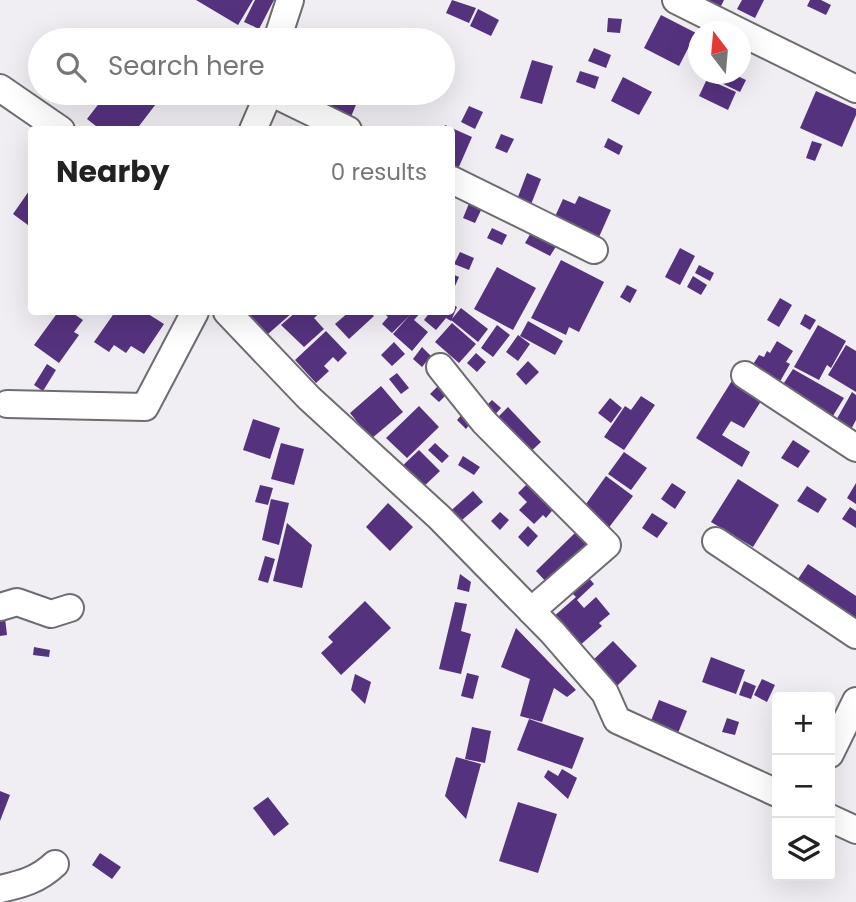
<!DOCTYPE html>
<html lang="en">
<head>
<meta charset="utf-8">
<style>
	:root { --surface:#fff; --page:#f6f6f6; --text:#222; --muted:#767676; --line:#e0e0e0 }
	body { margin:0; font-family:Poppins,sans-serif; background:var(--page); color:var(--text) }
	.controls { position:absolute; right:21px; bottom:21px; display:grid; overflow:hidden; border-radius:7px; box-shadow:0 7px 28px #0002 }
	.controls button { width:63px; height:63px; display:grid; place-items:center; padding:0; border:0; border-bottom:2px solid var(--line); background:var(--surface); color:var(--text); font:35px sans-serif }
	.compass { position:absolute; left:688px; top:21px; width:63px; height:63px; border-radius:50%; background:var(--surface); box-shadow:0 7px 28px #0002; rotate:344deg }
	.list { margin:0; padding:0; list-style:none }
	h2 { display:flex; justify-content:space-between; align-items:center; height:91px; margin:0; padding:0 28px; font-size:30px }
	h2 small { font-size:23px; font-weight:400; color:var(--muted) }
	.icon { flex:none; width:38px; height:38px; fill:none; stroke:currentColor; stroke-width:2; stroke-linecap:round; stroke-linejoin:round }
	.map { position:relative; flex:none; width:856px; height:902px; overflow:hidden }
	.search { position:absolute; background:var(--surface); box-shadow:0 7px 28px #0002; left:28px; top:28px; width:427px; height:77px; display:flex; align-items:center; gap:18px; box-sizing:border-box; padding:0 24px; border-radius:38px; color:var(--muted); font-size:26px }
	.panel { position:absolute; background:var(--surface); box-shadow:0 7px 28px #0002; left:28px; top:126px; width:427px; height:189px; border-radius:7px }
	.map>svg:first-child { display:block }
	.building { fill:#55327e }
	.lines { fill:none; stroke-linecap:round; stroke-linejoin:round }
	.minor-casing { stroke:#6e6c71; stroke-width:30 }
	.minor { stroke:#fff; stroke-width:26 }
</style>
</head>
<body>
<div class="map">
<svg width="856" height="902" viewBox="0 0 856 902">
	<rect width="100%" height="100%" fill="#f0eef3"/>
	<path class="building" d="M196 0H253L238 25Z
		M255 0H274L259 29 244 22Z
		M452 0 476 8 469 23 446 13Z
		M698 0H724L719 10Z
		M742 0H764L755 18 737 9Z
		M810 0H821L831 5 826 15 807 6Z
		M478 9 499 20 491 36 470 26Z
		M661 15 696 33 679 66 644 48Z
		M608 18 622 19 620 33 607 32Z
		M594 48 611 55 606 68 588 61Z
		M532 60 553 66 542 104 520 98Z
		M580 71 599 77 595 89 576 82Z
		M718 74H733L746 80 740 92 715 80Z
		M623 77 652 92 639 115 611 101Z
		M707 79 736 92 728 110 699 96Z
		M816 91 856 109V115L842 147 800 128Z
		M107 93H150L159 100 136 130H101L87 119Z
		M321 93H361L350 119 316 105Z
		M469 106 483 112 475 129 461 122Z
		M445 125 472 137 458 169 452 166V130H443Z
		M501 134 514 139 507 153 495 148Z
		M608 138 623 146 619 155 604 147Z
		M812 141 822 144 815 161 806 158Z
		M527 173 541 179 530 207 516 202Z
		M29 191 32 193V228L13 214Z
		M579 196 611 210 595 246 553 221 563 199 575 204Z
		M470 201 483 206 475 223 463 218Z
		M492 228 507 235 502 245 487 238Z
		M532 231 557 245 550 256 525 243Z
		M680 248 695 256 680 285 665 277Z
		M460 252 474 258 469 270 454 264Z
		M561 260 604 282 579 332 569 327 566 335 531 318Z
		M699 265 714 273 710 281 695 273Z
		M497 267 536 288 513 330 474 309Z
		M452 274 459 277 452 293Z
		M693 276 707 285 701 295 687 287Z
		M627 285 637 290 630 303 620 297Z
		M780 298 792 305 779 327 767 320Z
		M452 304 457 307 451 321 446 318 436 330 424 320 430 312H452Z
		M461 308 488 329 478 342 451 320Z
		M58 312H71L83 320 74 332 79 335 59 363 34 345Z
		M115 312H145L164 324 144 354 131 346 126 353 114 345 109 352 94 342Z
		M247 312H293L268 334Z
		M296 312H321L314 318 324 329 304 347 281 325Z
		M349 312H370L374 316 349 339 335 324Z
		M387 312H421L414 320 428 332 412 351 393 334 410 315 392 333 382 324 388 317 385 314Z
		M805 314 816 320 810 330 800 324Z
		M528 321 563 341 555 355 520 336Z
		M452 323 476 344 459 363 435 342Z
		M497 325 510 335 493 357 481 348Z
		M818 325 846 341 831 368 827 365 819 380 794 367Z
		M326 331 347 353 338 362 333 357 324 366 329 371 316 383 295 360Z
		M518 335 530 344 518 361 506 352Z
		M777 341 793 351 786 362 790 364 778 385 750 369 759 355 764 357 767 351 770 353Z
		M394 342 405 354 392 366 381 355Z
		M846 345 856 351V392L828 375Z
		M422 347 431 356 422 367 413 359Z
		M476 353 486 362 477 372 467 363Z
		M528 361 539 372 526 385 516 374Z
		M47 364 56 370 43 391 34 385Z
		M793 369 844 398 831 419 780 389Z
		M397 373 409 388 401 394 389 379Z
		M733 379 763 398 744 428 731 421 722 435 750 452 742 467 696 438Z
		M439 385 448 393 439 402 430 394Z
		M381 386 403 412 371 439 350 413Z
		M852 392 856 395V420L849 433 834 424Z
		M641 396 655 405 624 450 604 437 625 406 631 410Z
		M610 398 622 408 611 423 598 413Z
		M492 400 501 408 492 418 483 409Z
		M419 406 439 427 407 458 386 438Z
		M508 407 541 442 527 455 495 420Z
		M465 411 474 419 466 429 457 420Z
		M253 419 280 428 270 459 243 450Z
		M793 440 810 451 798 468 781 458Z
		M281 443 304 449 294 485 271 479Z
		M435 443 449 456 442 463 428 450Z
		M419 450 440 471 418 492 397 471Z
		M624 452 647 468 631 490 608 474Z
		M463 456 480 467 474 475 458 465Z
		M606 476 633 496 607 530 581 511Z
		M738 479 779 505 753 547 711 522Z
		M530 481 556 506 546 518 543 515 534 524 519 510 527 502 518 493Z
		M672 483 686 492 675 509 661 499Z
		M856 483V504L847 498Z
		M260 485 273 488 268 505 255 502Z
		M807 486 827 499 818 513 797 501Z
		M473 491 483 502 455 526 446 515Z
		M271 499 289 503 279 545 262 540Z
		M388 503 413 527 390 551 366 527Z
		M850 507 856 511V528L842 519Z
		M500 512 509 520 500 530 491 521Z
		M652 513 668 523 657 538 642 528Z
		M287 523 312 545 302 588 273 581Z
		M528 526 538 536 528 547 518 537Z
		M578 530 591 544 549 585 536 571Z
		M265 556 275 559 268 583 258 580Z
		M808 564 856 596V627L794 585Z
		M583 571 594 584 577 600 584 608 596 597 610 614 599 623 602 626 578 647 552 618 576 597 566 587Z
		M460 574 471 582 469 592 457 589Z
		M365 601 391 628 341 675 321 653 333 642 328 637Z
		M455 602 467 604 461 631 471 634 461 674 439 669Z
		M0 618H5L7 635 0 636Z
		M516 628 576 690 567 697 554 688 542 722 520 716 530 679 501 667Z
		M613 641 637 666 615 688 591 662Z
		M34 647 50 650 49 657 33 655Z
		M711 657 745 670 736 694 702 682Z
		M467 673 479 676 473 699 461 696Z
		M355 674 371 682 365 704 351 690Z
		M762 679 775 685 767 702 754 695Z
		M744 681 756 686 751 699 739 695Z
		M659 700 687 711 678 733 671 730 647 731Z
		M727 718 739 722 735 735 722 732Z
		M529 719 584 738 572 769 517 750Z
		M472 727 491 731 485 763 465 759Z
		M456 757 481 764 466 819 445 796Z
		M562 769 577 778 568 799 544 777 548 770 558 776Z
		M0 791 10 795 0 821Z
		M268 797 289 824 274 836 253 808Z
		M518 802 557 814 538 873 499 861Z
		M100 853 121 867 112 879 92 865Z"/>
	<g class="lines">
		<g class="minor-casing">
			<path id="minor" d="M676 0 740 32
				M740 32 856 89
				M277 40 290 0
				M0 88 61 130
				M272 93 348 130
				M253 130 269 93
				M452 180 594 250
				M227 312 309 398 439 517 552 632 605 693 617 720 777 793
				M440 367 484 422 607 545 531 611
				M745 375 856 448
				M7 404 145 407 195 312
				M716 541 856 635
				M0 607 17 602 51 614 70 608
				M830 754 856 701
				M830 818 856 830
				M0 889C22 884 38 880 55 864"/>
		</g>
		<use href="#minor" class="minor"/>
	</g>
</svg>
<div class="controls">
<button>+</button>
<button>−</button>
<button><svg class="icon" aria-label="layers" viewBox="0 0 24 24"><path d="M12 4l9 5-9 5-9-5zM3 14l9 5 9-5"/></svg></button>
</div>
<svg class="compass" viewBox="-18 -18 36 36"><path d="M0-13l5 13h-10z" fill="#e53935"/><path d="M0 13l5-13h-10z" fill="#767676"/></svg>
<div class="search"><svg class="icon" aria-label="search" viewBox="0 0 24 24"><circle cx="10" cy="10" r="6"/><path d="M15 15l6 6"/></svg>Search here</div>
<section class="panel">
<h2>Nearby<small>0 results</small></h2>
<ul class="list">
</ul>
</section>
</div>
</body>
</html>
